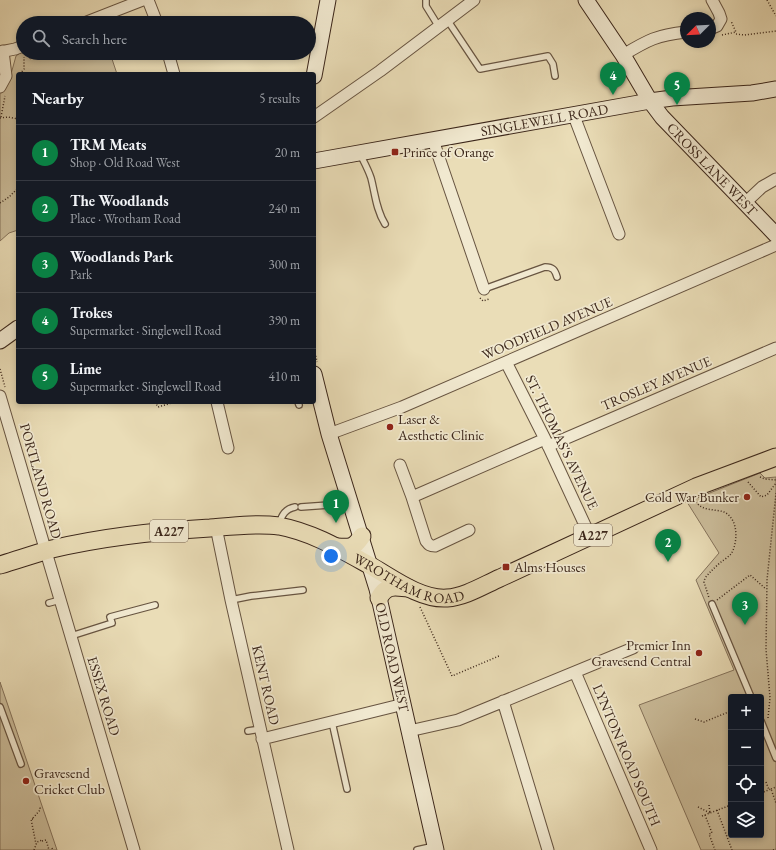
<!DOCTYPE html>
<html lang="en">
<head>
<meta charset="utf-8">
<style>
	:root { --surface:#171b24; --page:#242831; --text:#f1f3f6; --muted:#9ea1a6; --line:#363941; --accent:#0b8043 }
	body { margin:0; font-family:"EB Garamond",serif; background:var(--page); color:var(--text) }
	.controls { position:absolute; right:12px; bottom:12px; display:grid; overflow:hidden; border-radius:4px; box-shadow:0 2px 6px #0003 }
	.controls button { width:36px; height:36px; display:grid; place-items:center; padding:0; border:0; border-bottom:1px solid var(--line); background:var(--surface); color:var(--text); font:20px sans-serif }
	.compass { position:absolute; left:680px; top:12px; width:36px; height:36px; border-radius:50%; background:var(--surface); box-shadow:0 2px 6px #0003; rotate:246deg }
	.you { position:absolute; left:331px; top:556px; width:14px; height:14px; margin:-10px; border:3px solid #fff; border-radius:50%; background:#1a73e8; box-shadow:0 0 0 6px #1a73e833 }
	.badge { display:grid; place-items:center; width:26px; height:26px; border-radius:50%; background:var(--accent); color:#fff; font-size:13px; font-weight:700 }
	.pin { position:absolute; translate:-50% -33px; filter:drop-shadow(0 1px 2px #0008) }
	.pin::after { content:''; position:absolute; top:21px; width:14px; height:12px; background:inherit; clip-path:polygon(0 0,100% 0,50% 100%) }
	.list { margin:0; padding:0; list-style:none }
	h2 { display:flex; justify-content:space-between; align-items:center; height:52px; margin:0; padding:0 16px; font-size:17px }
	h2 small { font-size:13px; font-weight:400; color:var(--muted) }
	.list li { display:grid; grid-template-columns:26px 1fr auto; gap:12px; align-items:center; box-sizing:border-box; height:56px; padding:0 16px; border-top:1px solid var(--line) }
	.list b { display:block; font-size:15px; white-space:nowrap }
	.list p { margin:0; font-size:13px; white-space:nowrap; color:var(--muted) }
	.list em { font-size:13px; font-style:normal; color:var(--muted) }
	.icon { flex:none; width:22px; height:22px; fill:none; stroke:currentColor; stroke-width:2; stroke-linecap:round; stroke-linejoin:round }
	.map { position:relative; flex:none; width:776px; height:850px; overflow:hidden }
	.search { position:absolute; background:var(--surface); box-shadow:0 2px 6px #0003; left:16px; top:16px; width:300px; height:44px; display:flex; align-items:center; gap:10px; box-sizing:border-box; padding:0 14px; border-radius:22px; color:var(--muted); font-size:15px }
	.panel { position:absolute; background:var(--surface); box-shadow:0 2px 6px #0003; left:16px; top:72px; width:300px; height:332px; border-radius:4px }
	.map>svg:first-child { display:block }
	.green { fill:#ccbe9c; stroke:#84725b; fill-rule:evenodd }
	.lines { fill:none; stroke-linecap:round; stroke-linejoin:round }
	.lane-casing { stroke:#675441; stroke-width:8 }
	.street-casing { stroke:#675441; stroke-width:13 }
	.secondary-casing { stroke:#3b261a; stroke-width:17 }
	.primary-casing { stroke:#3b261a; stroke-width:19 }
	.path { stroke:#3b261a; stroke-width:1.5; stroke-dasharray:1 2; stroke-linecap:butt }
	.lane { stroke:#f1e9d0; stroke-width:5.5 }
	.street { stroke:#f1e9d0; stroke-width:11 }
	.secondary { stroke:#f1e9d0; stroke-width:15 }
	.primary { stroke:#eaddb7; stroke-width:17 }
	.poi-dot { fill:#8f2418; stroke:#f1e9d0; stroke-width:1.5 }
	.labels { text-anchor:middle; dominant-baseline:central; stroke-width:3.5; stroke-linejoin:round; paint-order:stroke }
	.shield { fill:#f1e9d0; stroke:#726051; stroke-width:1 }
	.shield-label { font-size:13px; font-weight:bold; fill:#3b261a }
	.street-label { font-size:14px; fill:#3b261a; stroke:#f1e9d0 }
	.poi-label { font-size:14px; fill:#3b261a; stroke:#f1e9d0; text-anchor:start }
</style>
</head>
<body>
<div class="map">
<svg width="776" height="850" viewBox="0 0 776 850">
	<rect width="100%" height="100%" fill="#eaddb7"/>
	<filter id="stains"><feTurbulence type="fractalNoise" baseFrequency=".005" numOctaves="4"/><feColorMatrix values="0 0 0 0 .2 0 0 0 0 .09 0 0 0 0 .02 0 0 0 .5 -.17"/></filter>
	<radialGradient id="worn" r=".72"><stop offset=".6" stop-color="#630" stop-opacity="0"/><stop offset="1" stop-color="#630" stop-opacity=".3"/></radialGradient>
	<path class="green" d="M23 51V53H28L30 59 42 55V53H110L117 74H18V230L9 233 0 241V89L11 74 16 56Z
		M760 473 765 478 776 477V850H701L639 705 734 670 696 580 719 553 687 502ZM731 697H761V835H731Z
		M0 682 57 850H0Z"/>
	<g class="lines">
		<g class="lane-casing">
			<path id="lane" d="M426 0V6L439 27
				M448 21 480 69 548 56 553 64 555 76
				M360 154C364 162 368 169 371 178 375 193 376 210 385 224
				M484 289 545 267C553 267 555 270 557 277
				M298 402 299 405
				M301 507 343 504 350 502
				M279 524C282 515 285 509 295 507
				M231 600 251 596 303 590
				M49 603 60 600
				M712 604 751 697
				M71 636 112 623 110 617 155 605
				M0 707 21 764
				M761 721 776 758
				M332 722 347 789
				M248 731 260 729
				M417 850 435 846"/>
		</g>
		<g class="street-casing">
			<path id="street" d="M148 0 157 23
				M84 23 143 0
				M710 29 717 26 721 19 719 13 712 0
				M0 52 15 49 23 46
				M168 53 174 74
				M623 55C648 40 657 35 686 32
				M0 87 6 76 3 51
				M574 116 619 234
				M314 117 380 71 474 0
				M433 140 484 289
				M745 203 762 187 776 179
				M506 362 545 439 590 536
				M0 396 134 850
				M217 402 228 448
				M329 434 402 407 776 245
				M548 446 776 348
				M400 465 412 497 426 541C429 545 430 546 435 546L469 530
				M412 497 545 439
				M216 527 231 600 288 850
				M575 672 651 850
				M503 701 548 850
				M409 731 458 720 633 648
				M262 739 404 704"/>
		</g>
		<g class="secondary-casing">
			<g id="secondary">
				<path id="s1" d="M586 0 623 55 650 101 662 117 776 235"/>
				<path d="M314 76 328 0"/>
				<path id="s2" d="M314 161 650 101 672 98 752 93 776 89"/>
				<path d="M0 341 18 328"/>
				<path id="s3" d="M314 374 329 434 377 589 436 850"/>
			</g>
		</g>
		<g class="primary-casing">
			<g id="primary">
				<path d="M337 547C351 548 354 548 362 536"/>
				<path id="s4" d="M0 565C17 560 34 554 52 549 103 537 157 531 210 528 233 526 257 523 279 526 312 532 342 550 371 566 392 578 421 600 447 598 465 597 484 585 500 578L696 487 776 457"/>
				<path d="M379 598C387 584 394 587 408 588"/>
			</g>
		</g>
		<path class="path" d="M767 0 776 16
			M69 23 75 21
			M736 34 744 35 776 31
			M722 35 736 32 731 21
			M20 74 24 69V57
			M1 117 5 96
			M0 118 8 117 18 119
			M0 203 9 197 18 188
			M480 298 483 301 489 299
			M314 347 317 362
			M0 369 5 387
			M155 402 158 407 175 402
			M760 477 765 479 776 480
			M748 482 761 497 767 495 776 483
			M696 502C702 511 715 509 724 512 739 519 738 543 731 554 728 557 724 560 721 562 715 567 710 572 705 578L704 582 709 598
			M717 600 750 575 766 589
			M420 607 452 676 499 656
			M768 718 770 698 766 649 767 580 776 493
			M695 719 704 722 731 711
			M766 782 769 790
			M771 789 776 787
			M761 793 771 789 776 803
			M709 805 710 813
			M698 807 710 813
			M717 810 732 850
			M705 815 712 833 709 834 715 850
			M702 816 731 805
			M33 818 40 810V808H38
			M33 819H31L36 844
			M42 841 46 840 49 850
			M52 848 53 850
			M34 850 37 842 42 840
			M773 850 776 849"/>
		<use href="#lane" class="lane"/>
		<use href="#street" class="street"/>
		<use href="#secondary" class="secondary"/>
		<use href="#primary" class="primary"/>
	</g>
	<g class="poi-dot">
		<rect x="391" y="148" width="8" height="8" rx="2"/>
		<circle cx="390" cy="427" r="4"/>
		<circle cx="747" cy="497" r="4"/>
		<rect x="502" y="563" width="8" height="8" rx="2"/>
		<circle cx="699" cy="653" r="4"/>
		<circle cx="26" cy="781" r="4"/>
	</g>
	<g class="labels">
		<g class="shield">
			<rect x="150" y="520" width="38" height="22" rx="3"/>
			<rect x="574" y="524" width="38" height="22" rx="3"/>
		</g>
		<g class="shield-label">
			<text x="169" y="531">A227</text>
			<text x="593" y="535">A227</text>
		</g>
		<g class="street-label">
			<text stroke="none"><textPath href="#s2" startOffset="234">SINGLEWELL ROAD</textPath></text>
			<text stroke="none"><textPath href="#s1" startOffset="212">CROSS LANE WEST</textPath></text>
			<text transform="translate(547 328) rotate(-23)">WOODFIELD AVENUE</text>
			<text transform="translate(656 383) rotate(-23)">TROSLEY AVENUE</text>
			<text transform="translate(562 442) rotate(64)">ST. THOMAS'S AVENUE</text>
			<text transform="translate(41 481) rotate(74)">PORTLAND ROAD</text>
			<text stroke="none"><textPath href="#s4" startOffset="425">WROTHAM ROAD</textPath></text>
			<text stroke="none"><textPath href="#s3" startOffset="294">OLD ROAD WEST</textPath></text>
			<text transform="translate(266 685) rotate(77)">KENT ROAD</text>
			<text transform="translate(104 696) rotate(73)">ESSEX ROAD</text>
			<text transform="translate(627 755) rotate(67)">LYNTON ROAD SOUTH</text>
		</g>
		<g class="poi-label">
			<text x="403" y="152">Prince of Orange</text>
			<text x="398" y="419">Laser &amp;<tspan x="398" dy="16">Aesthetic Clinic</tspan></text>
			<text x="739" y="497" text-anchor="end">Cold War Bunker</text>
			<text x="514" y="567">Alms Houses</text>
			<text x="691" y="645" text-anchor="end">Premier Inn<tspan x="691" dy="16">Gravesend Central</tspan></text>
			<text x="34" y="773">Gravesend<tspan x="34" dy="16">Cricket Club</tspan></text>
		</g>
	</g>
	<rect width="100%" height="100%" filter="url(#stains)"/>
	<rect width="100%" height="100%" fill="url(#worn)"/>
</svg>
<div class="controls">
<button>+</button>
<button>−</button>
<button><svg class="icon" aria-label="locate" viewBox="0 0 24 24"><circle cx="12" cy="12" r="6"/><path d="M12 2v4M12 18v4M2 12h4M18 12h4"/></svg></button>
<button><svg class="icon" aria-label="layers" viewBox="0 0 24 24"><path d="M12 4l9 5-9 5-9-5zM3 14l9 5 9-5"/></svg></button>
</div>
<svg class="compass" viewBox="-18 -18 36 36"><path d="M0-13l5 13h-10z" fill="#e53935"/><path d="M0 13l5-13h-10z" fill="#9ea1a6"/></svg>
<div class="you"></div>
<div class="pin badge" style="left:336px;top:523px">1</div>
<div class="pin badge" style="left:668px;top:562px">2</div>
<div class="pin badge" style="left:745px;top:625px">3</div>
<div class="pin badge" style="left:613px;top:95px">4</div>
<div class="pin badge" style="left:677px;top:105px">5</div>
<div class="search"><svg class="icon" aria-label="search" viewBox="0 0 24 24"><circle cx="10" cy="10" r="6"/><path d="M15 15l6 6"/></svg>Search here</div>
<section class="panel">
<h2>Nearby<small>5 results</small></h2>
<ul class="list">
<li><span class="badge">1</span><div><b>TRM Meats</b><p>Shop · Old Road West</p></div><em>20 m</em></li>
<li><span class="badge">2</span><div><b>The Woodlands</b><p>Place · Wrotham Road</p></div><em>240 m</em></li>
<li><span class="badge">3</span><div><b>Woodlands Park</b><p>Park</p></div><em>300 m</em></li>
<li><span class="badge">4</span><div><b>Trokes</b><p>Supermarket · Singlewell Road</p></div><em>390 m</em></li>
<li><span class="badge">5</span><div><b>Lime</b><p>Supermarket · Singlewell Road</p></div><em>410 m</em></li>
</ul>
</section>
</div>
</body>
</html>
